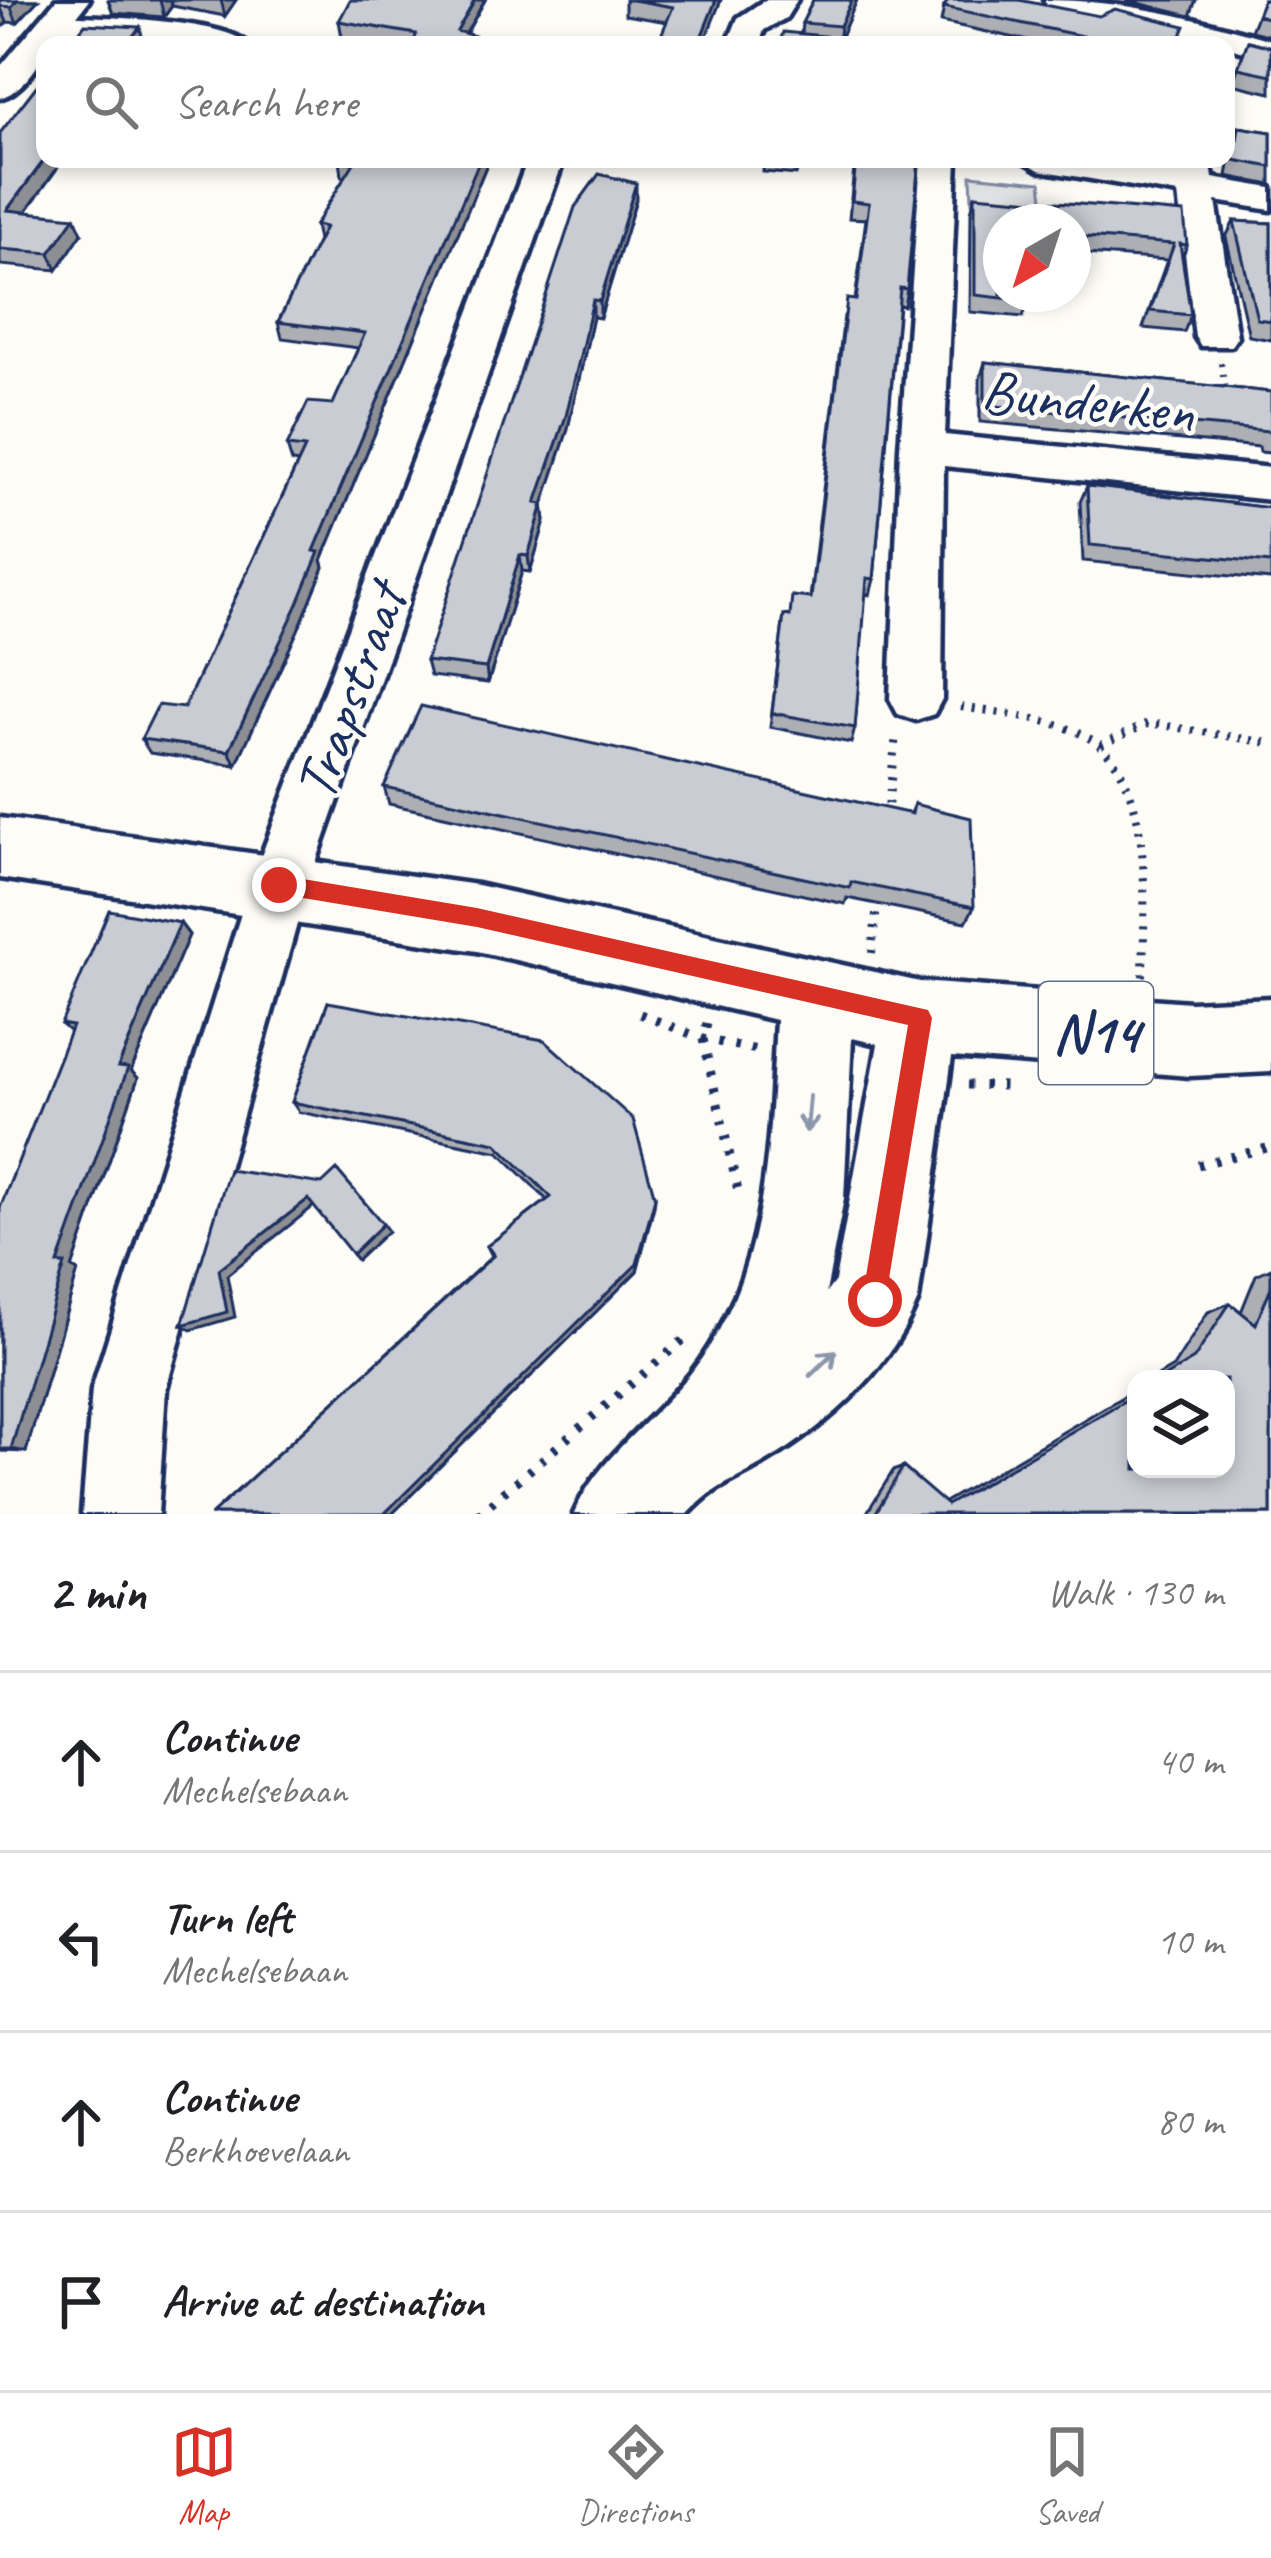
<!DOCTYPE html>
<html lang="en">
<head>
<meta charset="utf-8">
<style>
	:root { --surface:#fff; --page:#f6f6f6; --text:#202124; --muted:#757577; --line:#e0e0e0; --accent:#d93025 }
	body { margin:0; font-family:Caveat,sans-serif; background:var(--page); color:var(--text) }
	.controls { position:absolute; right:36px; bottom:36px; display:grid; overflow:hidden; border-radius:24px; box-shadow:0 6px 18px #0003 }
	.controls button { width:108px; height:108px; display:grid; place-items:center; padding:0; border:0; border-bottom:3px solid var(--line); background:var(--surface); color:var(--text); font:60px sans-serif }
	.compass { position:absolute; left:983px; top:204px; width:108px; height:108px; border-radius:50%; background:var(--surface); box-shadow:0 6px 18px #0003; rotate:219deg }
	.stop { position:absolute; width:36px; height:36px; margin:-27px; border:9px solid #d93025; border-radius:50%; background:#fff }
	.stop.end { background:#d93025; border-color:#fff; box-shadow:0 3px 12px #0008 }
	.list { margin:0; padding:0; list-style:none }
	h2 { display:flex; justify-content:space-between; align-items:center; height:156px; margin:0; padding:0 48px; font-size:51px }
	h2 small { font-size:39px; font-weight:400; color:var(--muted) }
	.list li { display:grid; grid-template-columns:78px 1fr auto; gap:36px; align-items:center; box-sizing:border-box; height:180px; padding:0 48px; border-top:3px solid var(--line) }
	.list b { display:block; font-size:45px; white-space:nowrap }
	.list p { margin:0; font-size:39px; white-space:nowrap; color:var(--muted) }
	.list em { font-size:39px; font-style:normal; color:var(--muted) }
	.icon { flex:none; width:66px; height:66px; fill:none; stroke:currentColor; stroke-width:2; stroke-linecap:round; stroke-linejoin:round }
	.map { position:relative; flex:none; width:1271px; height:1514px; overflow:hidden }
	.search { position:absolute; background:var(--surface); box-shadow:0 6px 18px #0003; left:36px; right:36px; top:36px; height:132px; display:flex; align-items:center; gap:30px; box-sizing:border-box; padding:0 42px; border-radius:24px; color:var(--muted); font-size:45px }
	.sheet { height:876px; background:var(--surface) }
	nav { display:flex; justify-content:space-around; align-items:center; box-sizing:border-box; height:168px; border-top:3px solid var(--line); background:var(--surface); font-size:33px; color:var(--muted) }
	nav a { display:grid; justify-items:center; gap:6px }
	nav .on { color:var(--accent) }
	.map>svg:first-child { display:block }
	.green { fill:#e0e1e3; stroke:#7e88a0; stroke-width:3 }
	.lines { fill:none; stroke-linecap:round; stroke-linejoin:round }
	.minor-casing { stroke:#1b2f5e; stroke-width:9 }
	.major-casing { stroke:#1b2f5e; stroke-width:9 }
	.path-far2 { stroke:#1b2f5e; stroke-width:6; stroke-dasharray:3 8; stroke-linecap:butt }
	.path-far1 { stroke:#1b2f5e; stroke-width:8; stroke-dasharray:3 9; stroke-linecap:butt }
	.path { stroke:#1b2f5e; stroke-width:9; stroke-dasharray:4.5 12; stroke-linecap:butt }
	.minor { fill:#fdfcf7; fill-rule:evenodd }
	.major { fill:#fdfcf7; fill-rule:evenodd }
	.wall { fill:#adafb5; stroke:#1b2f5e; stroke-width:3 }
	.shaded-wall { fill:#8d8f94; stroke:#1b2f5e; stroke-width:3 }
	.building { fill:#c9ccd3; stroke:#1b2f5e; stroke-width:3 }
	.oneway { stroke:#8c96aa }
	.route { fill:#d93025 }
	.labels { text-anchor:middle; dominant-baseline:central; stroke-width:9; stroke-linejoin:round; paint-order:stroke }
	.shield { fill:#fdfcf7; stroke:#5f6c8c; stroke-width:3 }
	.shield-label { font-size:57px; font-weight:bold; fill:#1b2f5e }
	.street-label { font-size:60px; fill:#1b2f5e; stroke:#fdfcf7 }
</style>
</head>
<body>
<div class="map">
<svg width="1271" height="1514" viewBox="0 0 1271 1514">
	<rect width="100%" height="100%" fill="#fdfcf7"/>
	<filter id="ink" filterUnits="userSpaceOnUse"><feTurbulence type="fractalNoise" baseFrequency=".00833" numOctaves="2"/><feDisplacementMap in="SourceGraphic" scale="24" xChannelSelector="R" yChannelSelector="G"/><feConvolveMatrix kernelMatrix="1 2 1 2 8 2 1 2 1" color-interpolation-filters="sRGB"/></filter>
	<g filter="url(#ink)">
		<path class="green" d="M971 175 1041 182 1044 208 972 202Z"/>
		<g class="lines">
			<g class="minor-casing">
				<path id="minor" d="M56 0H89L77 16C111 17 228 21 249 45L62 34 53 45H45C44 64 19 93 0 98V67Z
					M765 0H797L786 18 764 30 759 45H727L738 18Z
					M1044 0C1124 0 1195 18 1271 40V60L1179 33 1049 7Z
					M528 159H564L308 885 166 1389 158 1514H82L92 1389 250 885Z
					M921 159H957L945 435 1271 468V500L944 466 942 699 934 714 916 720 898 714 890 699 900 448Z
					M1021 159H1102L1176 172 1174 159H1210L1213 178 1271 188V210L1216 201 1237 337 1231 346H1201L1195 337 1178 194 1039 170Z"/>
			</g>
			<g class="major-casing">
				<path id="major" d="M0 818 477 885 920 982 1190 1002 1271 998V1072L1190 1076 952 1057 918 1300C887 1376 820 1433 748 1472 720 1487 711 1490 688 1514H574C597 1458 653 1421 691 1373 770 1272 769 1143 776 1020L477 951 0 878ZM852 1038 878 1044 835 1281 826 1293 844 1198Z"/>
			</g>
			<path class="path-far2" d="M1221 363 1226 396"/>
			<path class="path-far1" d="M961 707C1002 714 1050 717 1087 737 1158 776 1143 913 1143 981
				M1101 745 1149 723 1269 743
				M887 816 896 735
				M872 953 878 896"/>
			<path class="path" d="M640 1014 703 1039 757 1050
				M707 1023 703 1039 739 1195
				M967 1085 1006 1086
				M1198 1165 1271 1147
				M478 1514 689 1335"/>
			<use href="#minor" class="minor"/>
			<use href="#major" class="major"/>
		</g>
		<path class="wall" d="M0 0H38L17 23 7 22 0 30Z
			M108 0H236L225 16 172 6 164 17 113 13Z
			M485 0 466 34 506 45H390L342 37 339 21Z
			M625 0H721L667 22 625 15Z
			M857 0 838 43 825 41 801 34 802 23Z
			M1126 0H1196L1190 16Z
			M1263 0H1271V36L1251 31Z
			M944 7 1178 45H1048L941 22Z
			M1248 41 1271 47V93L1232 84Z
			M1239 127 1271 132V185L1227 176 1233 143Z
			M0 133 26 212 82 233 57 270 0 265Z
			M340 159H489L322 560 324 567 302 621 236 765 150 753 141 739 184 708 298 463 292 462 287 446 333 404 358 348 282 338 278 322 318 241 315 225 345 177H342Z
			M764 159H800L796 175 763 172Z
			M855 159 907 289 904 306 899 305 874 579 870 595 865 594 855 728 851 743 770 727 784 615 789 616 810 598 844 316 855 300 866 219 849 218Z
			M1119 159H1154L1152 163Z
			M975 195 1187 245 1182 258 1191 315 1184 332 1143 328 1167 260 1073 253V222H1001L1029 301 1023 317 970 312 971 212Z
			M636 199 600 318 593 317 567 432 543 504 545 521 530 572 522 571 488 683 430 676 426 661Z
			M1234 221 1271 223V340L1249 336 1226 237Z
			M985 362 1271 392V453L1260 452 1259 447 980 422V379Z
			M1087 486 1271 508V580L1083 561 1080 502Z
			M384 787 910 813 914 804 974 907 966 922 847 898 845 904 389 804Z
			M180 923 189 935 131 1071 138 1078 72 1268 78 1271 26 1452 0 1451V1208L70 1032 61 1024Z
			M328 1002 654 1206 637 1271 392 1514H212L492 1256 487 1246 547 1200 499 1152 299 1112 292 1102Z
			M1271 1268V1514H866L893 1471 903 1467 943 1503 1136 1389V1469L1226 1379H1153L1173 1367 1208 1312 1230 1303 1241 1312 1256 1275Z"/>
		<path class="shaded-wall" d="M17 0H38L17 23 11 7Z
			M160 0H170L172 6 164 17Z
			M221 0H236L225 16Z
			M475 0H485L459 45 457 31Z
			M716 0H721L703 45H698Z
			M852 0H857L838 43 840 26Z
			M0 6 7 22 0 30Z
			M140 27 144 45H126Z
			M45 159H64L15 227 7 210Z
			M480 159H489L322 560 324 567 302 621 236 765 229 751Z
			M636 183V199L600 318V301Z
			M75 217 82 233 57 270 50 253Z
			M593 300V317L567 432 538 520 536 503Z
			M543 504 545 521 530 572 528 556Z
			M520 555 522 571 488 683 486 668Z
			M180 923 189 935 131 1071 138 1078 72 1268 78 1271 26 1452 11 1449 58 1264 118 1067Z
			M655 1198 654 1206 637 1271 392 1514H384Z
			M308 1199 314 1206 227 1275 235 1317 191 1330 182 1325 219 1269Z
			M383 1224 388 1231 357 1260 352 1254Z"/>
		<path class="building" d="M0 0H17L11 7 0 6Z
			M350 0H475L457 31 506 45H414L416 34 339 21Z
			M633 0H716L698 45H657L673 7Z
			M813 0H852L840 26 802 23Z
			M948 0H1019L1099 16 1115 9 1185 26 1177 45H1125L944 7Z
			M1263 0H1271V19L1257 15Z
			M85 24 140 27 126 45H69Z
			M783 32 825 36 824 45H779Z
			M1248 41 1271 47V75L1238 68Z
			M45 75V159L7 210 75 217 50 253 0 249V133Z
			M1239 127 1271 132V167L1234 160Z
			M340 159H480L314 551 319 552 297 606 229 751 141 739 158 705 184 708 305 448 287 446 308 402 333 404 365 333 278 322 325 227 315 225 354 163 339 161Z
			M856 159H919L907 289 900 288 874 579 867 578 855 728 772 713 784 615 790 616 792 596 811 598 847 299 856 300 869 203 852 201Z
			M599 174 636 183 600 301 593 300 566 416 536 503 543 504 528 556 520 555 486 668 426 661 575 207Z
			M975 195 1184 213 1187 245 1180 244 1191 315 1150 311 1174 244 1073 236V222H1001V294H1028L1029 301 975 295Z
			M1234 221 1271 223V321L1257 319Z
			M985 362 1271 392V436L1268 431 985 405Z
			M1087 486 1271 508V563L1090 545Z
			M421 706 912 814 914 804 971 818 974 907 851 882 850 888 384 787Z
			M109 910 180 923 118 1067 128 1068 58 1264H65L11 1449H0V1208L72 1026 61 1024Z
			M328 1002 544 1040 633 1119 655 1198 637 1264 384 1514H212L494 1255 487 1246 551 1197 496 1143 292 1102Z
			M229 1170 322 1184 337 1170 383 1224 352 1254 308 1199 219 1269 227 1312 182 1325Z
			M1271 1287V1514H875L903 1467 947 1505 1136 1394V1469H1226V1379H1161L1194 1359 1230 1303 1256 1324Z"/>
		<defs><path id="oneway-shaft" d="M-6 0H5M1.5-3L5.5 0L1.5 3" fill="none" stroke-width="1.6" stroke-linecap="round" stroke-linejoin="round" transform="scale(3)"/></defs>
		<g class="oneway">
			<use href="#oneway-shaft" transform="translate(808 1114) rotate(95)"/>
			<use href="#oneway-shaft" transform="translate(823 1363) rotate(-44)"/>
		</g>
	</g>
	<path class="route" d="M279 875 477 908 928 1010 932 1018 884 1309H866L862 1300 908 1025 477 927 279 894 269 885Z"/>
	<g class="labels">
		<rect class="shield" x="1039" y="982" width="114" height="102" rx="9"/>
		<g class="shield-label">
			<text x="1096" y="1033">N14</text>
		</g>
		<g class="street-label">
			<text transform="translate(1088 401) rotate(6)">Bunderken</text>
			<text transform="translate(350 692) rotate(-70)">Trapstraat</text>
		</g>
	</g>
</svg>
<div class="controls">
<button><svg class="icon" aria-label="layers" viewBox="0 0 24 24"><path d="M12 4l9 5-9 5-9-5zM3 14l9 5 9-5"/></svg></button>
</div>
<svg class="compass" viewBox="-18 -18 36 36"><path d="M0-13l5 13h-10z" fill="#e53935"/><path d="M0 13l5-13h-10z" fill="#757577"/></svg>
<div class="stop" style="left:875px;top:1300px"></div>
<div class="stop end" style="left:279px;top:885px"></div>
<div class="search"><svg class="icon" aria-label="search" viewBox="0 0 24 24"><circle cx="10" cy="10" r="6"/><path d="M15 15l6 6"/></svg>Search here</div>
</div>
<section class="sheet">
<h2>2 min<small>Walk · 130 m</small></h2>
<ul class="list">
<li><svg class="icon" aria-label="ahead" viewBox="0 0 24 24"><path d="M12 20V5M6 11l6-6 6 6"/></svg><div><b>Continue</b><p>Mechelsebaan</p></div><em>40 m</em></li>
<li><svg class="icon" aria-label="left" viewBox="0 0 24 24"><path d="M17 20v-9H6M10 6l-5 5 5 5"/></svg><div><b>Turn left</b><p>Mechelsebaan</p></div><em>10 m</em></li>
<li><svg class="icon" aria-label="ahead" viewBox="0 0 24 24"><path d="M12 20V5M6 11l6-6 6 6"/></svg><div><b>Continue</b><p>Berkhoevelaan</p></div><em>80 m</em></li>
<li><svg class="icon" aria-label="arrive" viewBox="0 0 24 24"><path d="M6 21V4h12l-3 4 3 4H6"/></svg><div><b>Arrive at destination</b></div></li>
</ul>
</section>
<nav>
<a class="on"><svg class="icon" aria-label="map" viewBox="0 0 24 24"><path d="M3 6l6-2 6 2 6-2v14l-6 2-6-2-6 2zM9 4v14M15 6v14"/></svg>Map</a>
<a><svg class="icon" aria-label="directions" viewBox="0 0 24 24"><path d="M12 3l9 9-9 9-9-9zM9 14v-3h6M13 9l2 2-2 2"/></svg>Directions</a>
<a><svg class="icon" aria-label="saved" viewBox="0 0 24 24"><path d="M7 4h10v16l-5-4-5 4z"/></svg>Saved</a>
</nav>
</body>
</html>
